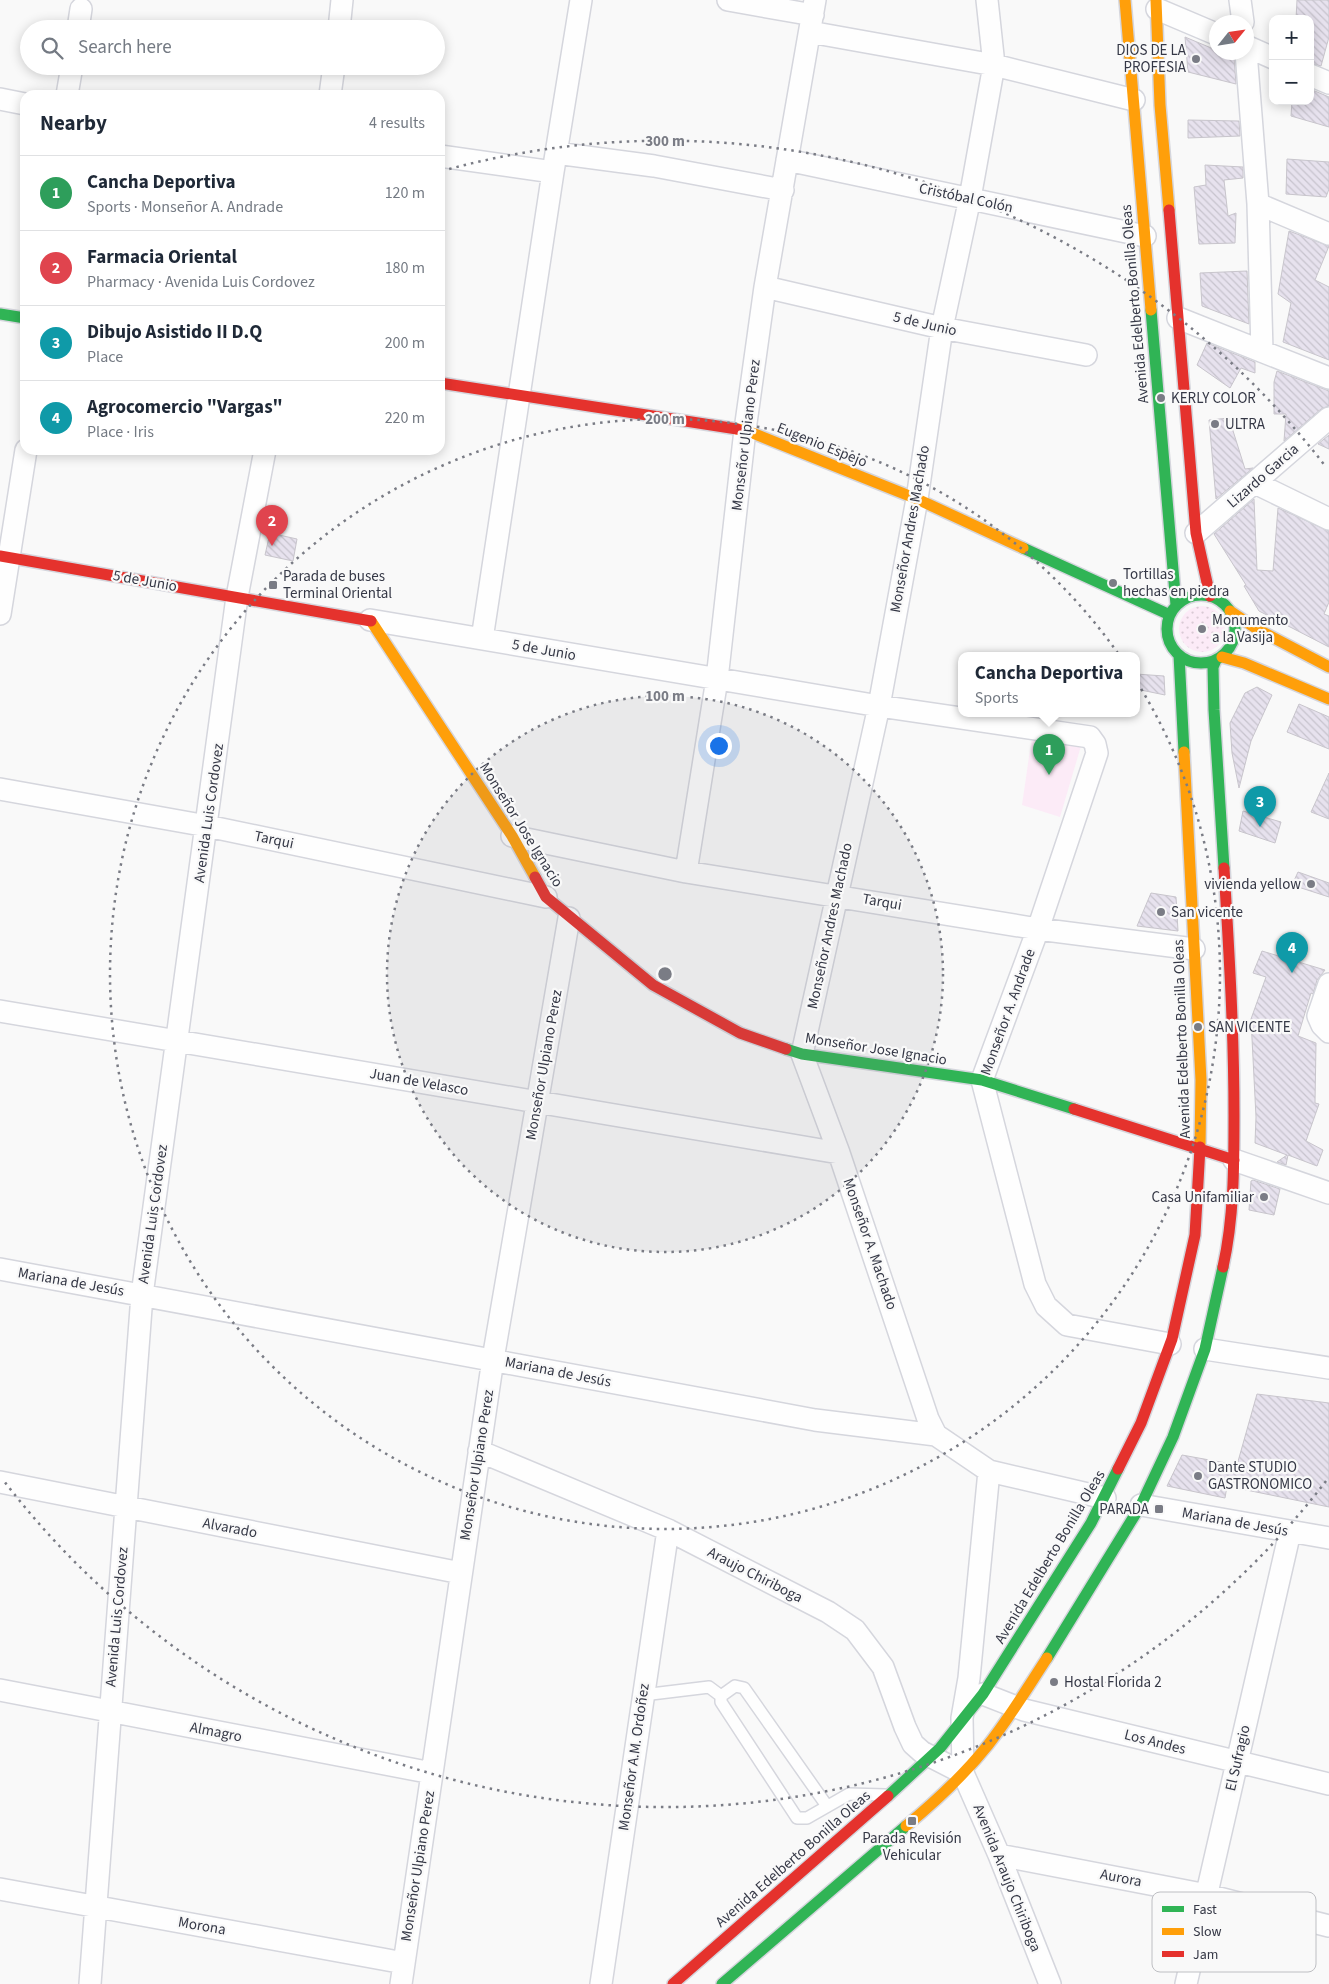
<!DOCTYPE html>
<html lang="en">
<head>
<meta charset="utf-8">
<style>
	:root { --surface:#fff; --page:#f6f6f7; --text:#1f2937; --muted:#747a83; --line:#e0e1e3; --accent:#7a7c85 }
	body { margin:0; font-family:"Source Sans 3",sans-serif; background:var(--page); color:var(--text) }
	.controls { position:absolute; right:15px; top:15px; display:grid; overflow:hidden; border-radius:10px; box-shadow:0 2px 12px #0003 }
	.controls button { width:45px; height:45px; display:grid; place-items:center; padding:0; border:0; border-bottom:1px solid var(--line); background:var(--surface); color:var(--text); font:25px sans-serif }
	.compass { position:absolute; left:1209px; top:15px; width:45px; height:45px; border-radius:50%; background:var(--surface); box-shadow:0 2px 12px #0003; rotate:60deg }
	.you { position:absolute; left:718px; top:745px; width:18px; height:18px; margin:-12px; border:4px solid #fff; border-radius:50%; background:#1a73e8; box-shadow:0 0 0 8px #1a73e833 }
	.badge { display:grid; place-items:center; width:32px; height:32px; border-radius:50%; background:var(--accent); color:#fff; font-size:16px; font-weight:700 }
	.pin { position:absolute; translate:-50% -41px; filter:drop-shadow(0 1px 2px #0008) }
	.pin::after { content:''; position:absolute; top:26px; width:18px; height:15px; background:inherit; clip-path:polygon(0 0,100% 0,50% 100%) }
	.popup { position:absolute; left:958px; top:652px; width:182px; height:65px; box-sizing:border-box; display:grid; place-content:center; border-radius:10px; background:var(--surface); filter:drop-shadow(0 1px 4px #0005); font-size:16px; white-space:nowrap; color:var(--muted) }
	.popup b { font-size:19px; color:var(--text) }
	.popup::after { content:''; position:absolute; left:50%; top:100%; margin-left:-10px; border:10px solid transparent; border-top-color:var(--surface) }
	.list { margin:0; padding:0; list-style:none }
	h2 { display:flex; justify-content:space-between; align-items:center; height:65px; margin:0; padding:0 20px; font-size:21px }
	h2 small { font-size:16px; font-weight:400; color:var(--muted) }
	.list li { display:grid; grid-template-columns:32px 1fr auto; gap:15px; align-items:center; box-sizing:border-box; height:75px; padding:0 20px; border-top:1px solid var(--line) }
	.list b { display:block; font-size:19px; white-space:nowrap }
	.list p { margin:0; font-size:16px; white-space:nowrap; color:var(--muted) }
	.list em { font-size:16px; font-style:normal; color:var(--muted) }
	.icon { flex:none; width:28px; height:28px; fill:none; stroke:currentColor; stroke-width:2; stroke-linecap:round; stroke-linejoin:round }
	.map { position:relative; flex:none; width:1329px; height:1984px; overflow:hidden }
	.search { position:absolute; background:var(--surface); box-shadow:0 2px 12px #0003; left:20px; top:20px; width:425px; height:55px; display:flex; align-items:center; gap:12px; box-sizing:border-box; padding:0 18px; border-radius:28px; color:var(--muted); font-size:19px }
	.panel { position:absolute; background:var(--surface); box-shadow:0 2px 12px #0003; left:20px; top:90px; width:425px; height:365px; border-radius:15px }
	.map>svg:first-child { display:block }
	.park { fill:url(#park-dots) }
	.garden { fill:#fcebf7 }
	.building { fill:url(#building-back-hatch); stroke:#c8c5cc }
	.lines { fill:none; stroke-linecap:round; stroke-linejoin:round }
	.lane-casing { stroke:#d5d6dd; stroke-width:14 }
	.street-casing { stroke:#d5d6dd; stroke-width:24 }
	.fast-casing { stroke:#d5d6dd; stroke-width:14 }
	.slow-casing { stroke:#d5d6dd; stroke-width:14 }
	.jam-casing { stroke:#d5d6dd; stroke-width:14 }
	.lane { stroke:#fefefe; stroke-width:11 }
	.street { stroke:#fefefe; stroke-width:21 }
	.fast { stroke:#30b455; stroke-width:11 }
	.slow { stroke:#ff9f0a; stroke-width:11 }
	.jam { stroke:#e5322d; stroke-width:11 }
	.ring { fill:none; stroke:#7a7c85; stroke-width:2.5; stroke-dasharray:2.5 5 }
	.poi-dot { fill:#7a7c85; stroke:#f9f9f9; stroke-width:2 }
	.labels { text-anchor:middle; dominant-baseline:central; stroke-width:4.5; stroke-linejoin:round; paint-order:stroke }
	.poi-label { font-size:15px; fill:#353846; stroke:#f9f9f9; text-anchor:start }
	.street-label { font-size:15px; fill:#353846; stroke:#f9f9f9 }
	.key { fill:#f9f9f9; stroke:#bebfc3; stroke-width:1 }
	.key-label { font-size:14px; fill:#353846 }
	.centre { fill:#7a7c85; stroke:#f9f9f9; stroke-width:2.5 }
	.ring-label { font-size:15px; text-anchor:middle; font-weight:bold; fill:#7a7c85; stroke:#f9f9f9; stroke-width:4.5; stroke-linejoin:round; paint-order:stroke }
</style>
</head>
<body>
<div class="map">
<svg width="1329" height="1984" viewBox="0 0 1329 1984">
	<defs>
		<pattern id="park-dots" width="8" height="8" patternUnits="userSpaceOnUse" patternTransform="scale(1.25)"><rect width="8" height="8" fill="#fcebf7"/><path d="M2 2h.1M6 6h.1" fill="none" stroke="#d9cad5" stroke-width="1.8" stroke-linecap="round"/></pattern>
		<pattern id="building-back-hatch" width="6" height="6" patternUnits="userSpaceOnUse" patternTransform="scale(1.25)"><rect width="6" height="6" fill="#e7e2ee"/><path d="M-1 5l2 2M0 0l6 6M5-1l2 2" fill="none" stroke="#c7c3cd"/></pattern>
	</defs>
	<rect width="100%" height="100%" fill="#f9f9f9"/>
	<path class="park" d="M1179 629a23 23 0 1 1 46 0a23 23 0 1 1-46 0Z"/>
	<path class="garden" d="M1032 736 1081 746 1060 817 1022 805Z"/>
	<path class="building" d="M1297 0H1329V37L1321 66 1310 63V19H1296Z
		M1185 37 1216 50V52L1234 57 1236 84 1188 72Z
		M1310 89 1329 97V127L1291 116 1292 101H1310Z
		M1188 120 1239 121 1240 136 1188 138Z
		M1287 159 1329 162V189L1326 197 1286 194Z
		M1205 165 1243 167V178L1224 180 1228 216 1236 213 1235 243 1199 244 1194 187 1206 185Z
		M1289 231 1329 246 1315 280 1329 287V360L1283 342 1291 303 1278 294Z
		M1247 271 1249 324 1202 306 1200 273Z
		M1207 343 1255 362V373L1241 368 1230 388 1197 365Z
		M1277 371 1329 391V406L1321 409 1284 441 1286 414H1274V382Z
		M1229 418 1245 469 1253 468 1216 499 1209 420Z
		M1329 435V449L1318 444Z
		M1254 499 1257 570 1273 571 1278 508 1329 531V602L1324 614 1329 616V647L1259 611 1244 586 1246 585 1214 534Z
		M270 533 297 539 293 561 265 555Z
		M1136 674 1164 676 1165 695 1136 689Z
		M1257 687 1272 695 1251 741 1239 788 1232 753 1230 723 1245 693Z
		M1299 704 1329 717V749L1287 732Z
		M1329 773V819L1311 812Z
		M1243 811 1281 822 1275 843 1239 831Z
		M1298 872 1329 883V897L1292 885Z
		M1151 893 1176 897 1178 931 1137 926Z
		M1262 951 1325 970 1317 980 1313 994 1311 993 1298 1036 1316 1043 1315 1103 1319 1104 1306 1141 1323 1150 1317 1166 1288 1155 1286 1165 1277 1162 1287 1155 1255 1143 1256 1117 1251 1019 1266 977 1253 973Z
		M1253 1180 1280 1189 1274 1215 1249 1210 1251 1181Z
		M1257 1394 1329 1403V1507L1227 1486 1225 1498 1167 1486 1182 1455 1237 1465Z"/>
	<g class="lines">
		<g class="lane-casing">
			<path id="lane" d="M643 1695 709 1687 721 1696V1702L797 1818H807L849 1794 885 1795
				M721 1696 735 1686 744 1688 827 1806"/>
		</g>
		<g class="street-casing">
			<path id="street" d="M728 0 813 15
				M1240 0 1243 22
				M1157 9 1216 34
				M78 29 81 9
				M339 29 342 0
				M810 32 994 65 1134 100
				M1246 46 1273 58
				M1246 52 1258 204 1262 351
				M1310 75 1329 83
				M67 95 72 66
				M330 95 334 66
				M0 99 25 104
				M556 153 654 166 783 190
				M440 156 553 172
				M787 160 1145 236
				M1258 204 1329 234
				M765 287 942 328 1086 355
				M1178 318 1329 378
				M1255 483 1329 519
				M1196 533 1329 418
				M0 614 26 450
				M370 620 879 706 1090 737 1095 744 1097 753 1038 929 982 1080 1035 1284 1046 1306 1067 1325 1170 1344
				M482 639 553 172 581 0
				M0 789 207 826 546 897
				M512 836 686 872 1038 929 1194 949
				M686 872 717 679 745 430 765 287 815 0
				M1329 984 1318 1016 1322 1025 1329 1032
				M0 1011 839 1153
				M1234 1160 1329 1193
				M0 1269 815 1420 936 1435 989 1471 1105 1498
				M1205 1349 1329 1368
				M936 1435 928 1419 839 1153 802 1054 879 706 917 499 942 328 970 198 994 65 987 0
				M479 1451 668 1530 828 1612 855 1630 883 1667 905 1727 913 1744 922 1752 963 1773
				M989 1471 969 1678 962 1718 963 1773 999 1855 1050 1984
				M0 1482 461 1573
				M1141 1505 1329 1538
				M0 1690 432 1773
				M983 1694 1024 1710 1329 1784
				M999 1855 1207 1895 1329 1926
				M0 1889 404 1963
				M90 1984 142 1295 237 597 265 450
				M401 1984 493 1359 569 918
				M601 1984 668 1530
				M1186 1984 1290 1532"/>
		</g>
		<g class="fast-casing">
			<path id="fast" d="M1151 310 1176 605
				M0 314 25 318
				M1023 548 1170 615
				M1167 629a34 34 0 1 1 68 0a34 34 0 1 1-68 0Z
				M1179 655 1184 752
				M1216 660 1213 667 1214 710 1224 868
				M786 1049 802 1054 982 1080 1074 1109
				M1047 1658 1141 1505 1173 1437 1205 1349 1223 1267
				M888 1796 940 1748 983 1694 1091 1523 1118 1469
				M722 1984 906 1826"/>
		</g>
		<g class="slow-casing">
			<path id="slow" d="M1125 0 1151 310
				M1156 0 1160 105 1169 210
				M737 429 745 430 917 499 1023 548
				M1230 611 1257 629 1329 667
				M371 621 512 836 535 877
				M1222 657 1244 663 1329 699
				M1184 752 1201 1080 1200 1147
				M906 1826C935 1802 964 1775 988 1745 1010 1717 1028 1687 1047 1658"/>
		</g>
		<g class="jam-casing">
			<path id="jam" d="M1169 210 1196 533 1210 596
				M440 383 737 429
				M0 556 371 621
				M535 877 546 897 653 985 740 1033 786 1049
				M1074 1109 1234 1160
				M1223 1267C1234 1218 1234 1166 1234 1115 1234 1033 1229 951 1224 868
				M1118 1469 1141 1423 1172 1339 1195 1235 1200 1147
				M673 1984 888 1796"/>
		</g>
		<use href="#lane" class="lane"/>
		<use href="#street" class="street"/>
		<use href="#fast" class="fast"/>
		<use href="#slow" class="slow"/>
		<use href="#jam" class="jam"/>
	</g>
	<circle cx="665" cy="974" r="278" fill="#7a7c85" fill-opacity=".12"/>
	<g class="ring">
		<circle cx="665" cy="974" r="278"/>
		<circle cx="665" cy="974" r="555"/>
		<path d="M1326 1481A833 833 0 0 1 4 1481M442 171A833 833 0 0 1 1326 467"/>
	</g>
	<g class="poi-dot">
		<circle cx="1196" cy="59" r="5"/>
		<circle cx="1161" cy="398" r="5"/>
		<circle cx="1215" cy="424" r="5"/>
		<circle cx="1113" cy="583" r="5"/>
		<rect x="268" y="580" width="10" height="10" rx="2.5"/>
		<circle cx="1202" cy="629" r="5"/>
		<circle cx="1311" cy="884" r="5"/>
		<circle cx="1161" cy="912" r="5"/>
		<circle cx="1198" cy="1027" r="5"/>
		<circle cx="1264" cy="1197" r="5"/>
		<circle cx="1198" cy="1476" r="5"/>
		<rect x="1154" y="1504" width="10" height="10" rx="2.5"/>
		<circle cx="1054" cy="1682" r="5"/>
		<rect x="907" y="1816" width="10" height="10" rx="2.5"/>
	</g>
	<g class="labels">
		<g class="poi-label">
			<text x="1186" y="50" text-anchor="end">DIOS DE LA<tspan x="1186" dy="17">PROFESIA</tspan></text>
			<text x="1171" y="398">KERLY COLOR</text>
			<text x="1225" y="424">ULTRA</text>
			<text x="1123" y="574">Tortillas<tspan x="1123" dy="17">hechas en piedra</tspan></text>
			<text x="283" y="576">Parada de buses<tspan x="283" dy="17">Terminal Oriental</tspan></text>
			<text x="1212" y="620">Monumento<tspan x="1212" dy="17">a la Vasija</tspan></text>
			<text x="1301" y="884" text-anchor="end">vivienda yellow</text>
			<text x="1171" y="912">San vicente</text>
			<text x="1208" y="1027">SAN VICENTE</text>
			<text x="1254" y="1197" text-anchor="end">Casa Unifamiliar</text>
			<text x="1208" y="1467">Dante STUDIO<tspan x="1208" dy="17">GASTRONOMICO</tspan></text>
			<text x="1149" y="1509" text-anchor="end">PARADA</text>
			<text x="1064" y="1682">Hostal Florida 2</text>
			<text x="912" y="1838" text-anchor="middle">Parada Revisión<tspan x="912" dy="17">Vehicular</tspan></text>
		</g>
		<g class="street-label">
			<text transform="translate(966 198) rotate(12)">Cristóbal Colón</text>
			<text transform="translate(1135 304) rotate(-95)">Avenida Edelberto Bonilla Oleas</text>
			<text transform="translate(925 324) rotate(13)">5 de Junio</text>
			<text transform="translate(746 435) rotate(-83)">Monseñor Ulpiano Perez</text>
			<text transform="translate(822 445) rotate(22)">Eugenio Espejo</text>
			<text transform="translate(1263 476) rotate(-41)">Lizardo Garcia</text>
			<text transform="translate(910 529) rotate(-80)">Monseñor Andres Machado</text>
			<text transform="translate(145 581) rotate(10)">5 de Junio</text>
			<text transform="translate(544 650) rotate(10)">5 de Junio</text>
			<text transform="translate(209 813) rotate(-82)">Avenida Luis Cordovez</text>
			<text transform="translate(521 825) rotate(58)">Monseñor Jose Ignacio</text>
			<text transform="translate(274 840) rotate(12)">Tarqui</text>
			<text transform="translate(882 902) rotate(10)">Tarqui</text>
			<text transform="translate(830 926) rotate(-78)">Monseñor Andres Machado</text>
			<text transform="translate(1008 1012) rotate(-70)">Monseñor A. Andrade</text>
			<text transform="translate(1182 1039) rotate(-92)">Avenida Edelberto Bonilla Oleas</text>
			<text transform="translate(876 1049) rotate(9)">Monseñor Jose Ignacio</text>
			<text transform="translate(544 1065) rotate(-80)">Monseñor Ulpiano Perez</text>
			<text transform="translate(419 1082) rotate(10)">Juan de Velasco</text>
			<text transform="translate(153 1214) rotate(-82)">Avenida Luis Cordovez</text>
			<text transform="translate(870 1244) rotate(71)">Monseñor A. Machado</text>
			<text transform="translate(71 1282) rotate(10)">Mariana de Jesús</text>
			<text transform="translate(558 1372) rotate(11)">Mariana de Jesús</text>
			<text transform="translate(477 1465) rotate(-81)">Monseñor Ulpiano Perez</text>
			<text transform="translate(1235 1522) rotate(10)">Mariana de Jesús</text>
			<text transform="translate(230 1528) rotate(11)">Alvarado</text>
			<text transform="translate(1050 1557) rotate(-59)">Avenida Edelberto Bonilla Oleas</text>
			<text transform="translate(755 1575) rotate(27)">Araujo Chiriboga</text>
			<text transform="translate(117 1617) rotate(-85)">Avenida Luis Cordovez</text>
			<text transform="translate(216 1732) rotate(11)">Almagro</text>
			<text transform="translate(1155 1742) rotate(14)">Los Andes</text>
			<text transform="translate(634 1757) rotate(-82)">Monseñor A.M. Ordoñez</text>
			<text transform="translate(1238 1758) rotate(-77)">El Sufragio</text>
			<text transform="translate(793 1859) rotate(-41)">Avenida Edelberto Bonilla Oleas</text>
			<text transform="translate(418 1866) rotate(-81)">Monseñor Ulpiano Perez</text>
			<text transform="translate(1007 1878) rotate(68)">Avenida Araujo Chiriboga</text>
			<text transform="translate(1121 1878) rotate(11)">Aurora</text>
			<text transform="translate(202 1926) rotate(10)">Morona</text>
		</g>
	</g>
	<rect x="1152" y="1892" width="164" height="80" rx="8" class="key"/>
	<rect x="1162" y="1906" width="22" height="6" fill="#30b455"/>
	<rect x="1162" y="1928" width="22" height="7" fill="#ff9f0a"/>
	<rect x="1162" y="1951" width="22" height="6" fill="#e5322d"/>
	<g class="key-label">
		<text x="1193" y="1914">Fast</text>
		<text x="1193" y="1936">Slow</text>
		<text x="1193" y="1959">Jam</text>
	</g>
	<circle cx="665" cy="974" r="8" class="centre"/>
	<g class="ring-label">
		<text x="665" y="146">300 m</text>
		<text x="665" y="424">200 m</text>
		<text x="665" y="701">100 m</text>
	</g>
</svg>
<div class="controls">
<button>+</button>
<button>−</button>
</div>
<svg class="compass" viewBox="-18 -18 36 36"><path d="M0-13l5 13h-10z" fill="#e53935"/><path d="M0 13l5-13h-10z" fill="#747a83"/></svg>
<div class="you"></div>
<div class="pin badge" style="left:1049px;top:775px;background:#2e9e5b">1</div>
<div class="popup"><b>Cancha Deportiva</b>Sports</div>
<div class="pin badge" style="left:272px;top:546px;background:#e0444e">2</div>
<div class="pin badge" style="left:1260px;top:827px;background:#0f9aa8">3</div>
<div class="pin badge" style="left:1292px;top:973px;background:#0f9aa8">4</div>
<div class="search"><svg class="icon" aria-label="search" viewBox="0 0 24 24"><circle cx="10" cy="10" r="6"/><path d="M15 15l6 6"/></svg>Search here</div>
<section class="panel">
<h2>Nearby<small>4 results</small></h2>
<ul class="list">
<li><span class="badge" style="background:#2e9e5b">1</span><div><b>Cancha Deportiva</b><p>Sports · Monseñor A. Andrade</p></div><em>120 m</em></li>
<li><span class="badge" style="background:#e0444e">2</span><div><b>Farmacia Oriental</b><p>Pharmacy · Avenida Luis Cordovez</p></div><em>180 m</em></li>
<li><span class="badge" style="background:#0f9aa8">3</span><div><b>Dibujo Asistido II D.Q</b><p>Place</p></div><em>200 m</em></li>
<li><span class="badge" style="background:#0f9aa8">4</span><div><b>Agrocomercio &quot;Vargas&quot;</b><p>Place · Iris</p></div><em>220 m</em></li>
</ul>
</section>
</div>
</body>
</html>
